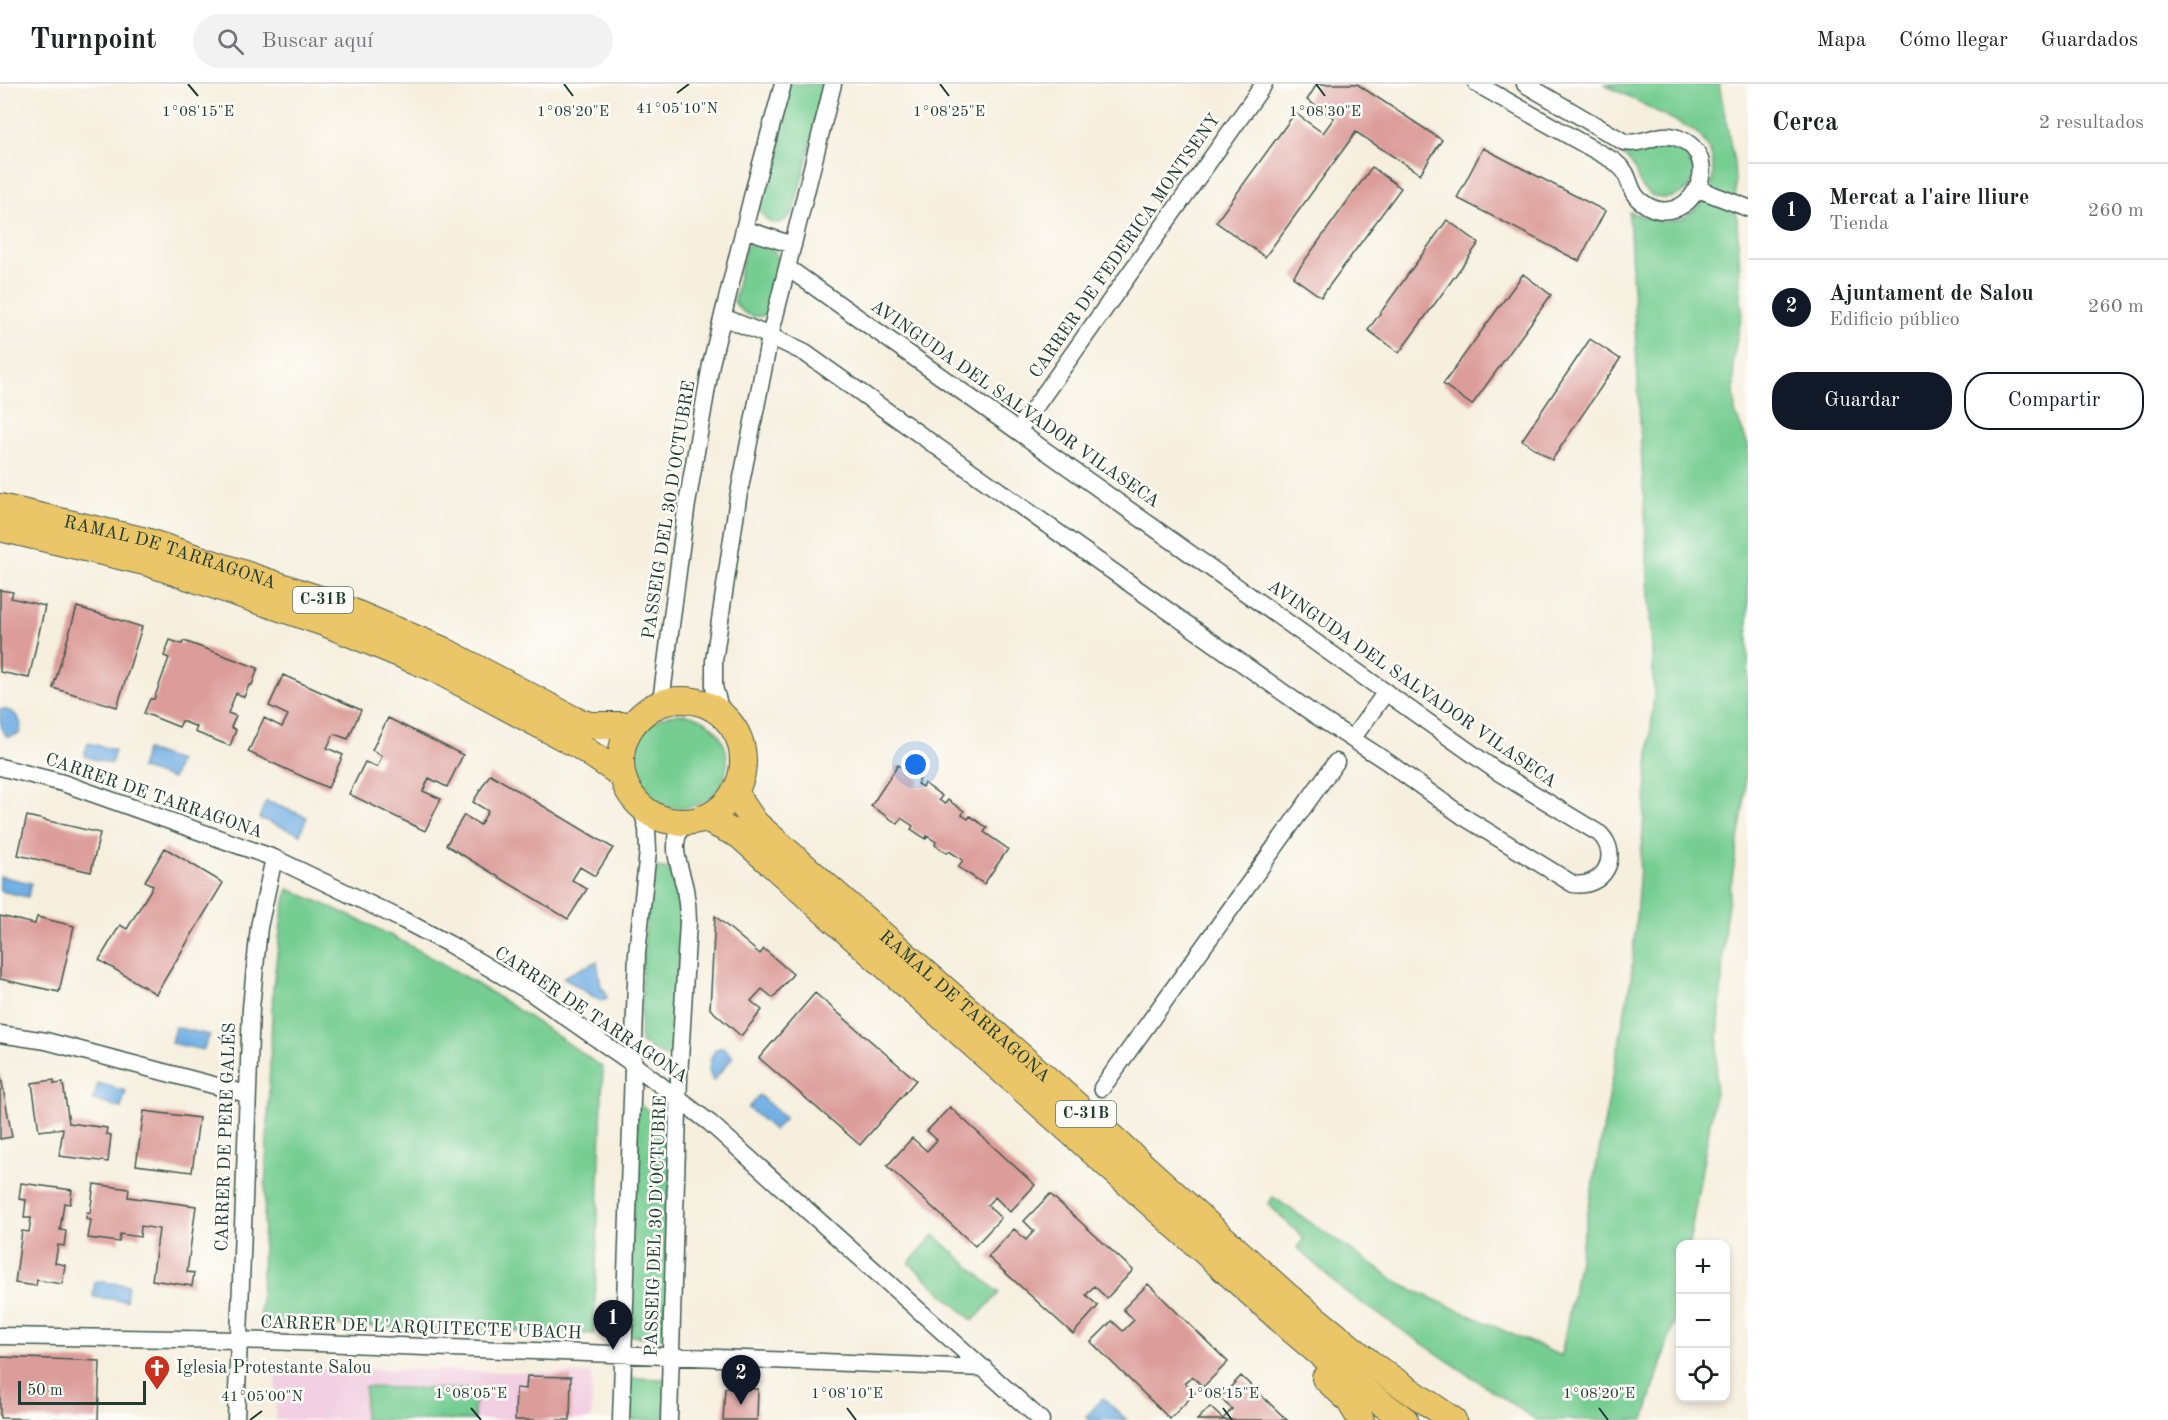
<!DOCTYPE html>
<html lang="es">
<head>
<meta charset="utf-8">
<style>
	:root { --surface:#fff; --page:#f2f2f2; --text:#202124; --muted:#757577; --line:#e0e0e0; --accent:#111827 }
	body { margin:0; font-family:"Old Standard TT",serif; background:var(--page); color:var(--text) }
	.controls { position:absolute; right:18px; bottom:18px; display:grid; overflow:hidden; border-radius:12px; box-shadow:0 3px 9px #0003 }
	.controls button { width:54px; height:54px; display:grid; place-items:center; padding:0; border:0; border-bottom:2px solid var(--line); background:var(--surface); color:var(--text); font:30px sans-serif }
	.scale { position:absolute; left:18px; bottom:15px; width:128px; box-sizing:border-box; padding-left:6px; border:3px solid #1f3d34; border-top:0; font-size:16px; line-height:21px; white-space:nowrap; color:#1f3d34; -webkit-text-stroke:4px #fdfcf7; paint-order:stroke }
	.you { position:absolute; left:916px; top:681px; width:21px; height:21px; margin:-15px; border:4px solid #fff; border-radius:50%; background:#1a73e8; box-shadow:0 0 0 9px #1a73e833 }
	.badge { display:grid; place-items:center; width:39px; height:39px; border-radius:50%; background:var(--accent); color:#fff; font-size:20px; font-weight:700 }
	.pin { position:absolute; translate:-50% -50px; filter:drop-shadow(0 2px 3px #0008) }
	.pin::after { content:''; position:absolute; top:32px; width:21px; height:18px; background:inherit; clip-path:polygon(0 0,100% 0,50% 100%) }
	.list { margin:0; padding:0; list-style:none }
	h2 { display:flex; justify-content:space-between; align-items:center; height:78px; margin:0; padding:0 24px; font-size:26px }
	h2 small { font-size:20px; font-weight:400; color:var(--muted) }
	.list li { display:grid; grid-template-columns:39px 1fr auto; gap:18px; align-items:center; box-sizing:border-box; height:96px; padding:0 24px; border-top:2px solid var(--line) }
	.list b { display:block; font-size:22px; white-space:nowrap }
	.list p { margin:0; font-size:20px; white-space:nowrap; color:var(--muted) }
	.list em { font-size:20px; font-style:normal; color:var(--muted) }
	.actions { display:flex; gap:12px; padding:18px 24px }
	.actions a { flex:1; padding:14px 0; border:2px solid var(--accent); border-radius:24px; text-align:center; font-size:21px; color:var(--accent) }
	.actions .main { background:var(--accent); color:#fff }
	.icon { flex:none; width:33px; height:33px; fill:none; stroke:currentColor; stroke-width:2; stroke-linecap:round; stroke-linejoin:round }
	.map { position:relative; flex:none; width:1748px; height:1336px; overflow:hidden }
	header { display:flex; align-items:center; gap:36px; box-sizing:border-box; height:84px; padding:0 30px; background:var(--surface); border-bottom:2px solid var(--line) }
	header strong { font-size:28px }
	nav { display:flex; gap:33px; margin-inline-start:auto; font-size:21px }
	.search { width:420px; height:54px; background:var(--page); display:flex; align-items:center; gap:15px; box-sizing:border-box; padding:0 21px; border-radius:33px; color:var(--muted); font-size:22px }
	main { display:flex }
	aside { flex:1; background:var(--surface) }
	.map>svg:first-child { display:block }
	.built { fill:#f2cfe2 }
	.green { fill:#76cd92; stroke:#4a8563; stroke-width:1.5 }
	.water { fill:#71afe4; stroke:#48768c; stroke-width:1.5 }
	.building { fill:#dc9c9a }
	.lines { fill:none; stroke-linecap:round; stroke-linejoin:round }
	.street-casing { stroke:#3f584e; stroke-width:19 }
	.primary-casing { stroke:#3f584e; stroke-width:28 }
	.street { stroke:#fff; stroke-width:16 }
	.primary { stroke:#ebc669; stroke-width:26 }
	.ticks { fill:none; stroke:#1f3d34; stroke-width:2 }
	.labels { text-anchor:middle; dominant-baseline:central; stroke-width:5; stroke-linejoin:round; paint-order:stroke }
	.shield { fill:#fdfcf7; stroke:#62766e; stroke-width:1.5 }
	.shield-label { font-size:16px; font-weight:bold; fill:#1f3d34 }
	.street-label { font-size:18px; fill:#1f3d34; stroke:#fdfcf7 }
	.poi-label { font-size:18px; fill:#1f3d34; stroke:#fdfcf7; text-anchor:start }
	.ticks-label { font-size:15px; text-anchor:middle; fill:#1f3d34; stroke:#fdfcf7; stroke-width:5; stroke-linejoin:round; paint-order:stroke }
</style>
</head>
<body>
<header>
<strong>Turnpoint</strong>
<div class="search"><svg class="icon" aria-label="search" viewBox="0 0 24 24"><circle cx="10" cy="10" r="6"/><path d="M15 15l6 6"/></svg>Buscar aquí</div>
<nav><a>Mapa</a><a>Cómo llegar</a><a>Guardados</a></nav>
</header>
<main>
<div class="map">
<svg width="1748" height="1336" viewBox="0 0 1748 1336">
	<rect width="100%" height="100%" fill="#fdfcf7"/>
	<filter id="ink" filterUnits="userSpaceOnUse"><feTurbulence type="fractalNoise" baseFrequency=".0167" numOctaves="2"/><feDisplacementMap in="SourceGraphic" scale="12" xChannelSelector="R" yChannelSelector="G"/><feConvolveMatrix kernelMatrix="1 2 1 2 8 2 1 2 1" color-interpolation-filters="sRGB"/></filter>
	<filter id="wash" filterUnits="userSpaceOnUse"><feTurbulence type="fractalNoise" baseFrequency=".008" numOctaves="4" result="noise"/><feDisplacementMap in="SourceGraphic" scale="24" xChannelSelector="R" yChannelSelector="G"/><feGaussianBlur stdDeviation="1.35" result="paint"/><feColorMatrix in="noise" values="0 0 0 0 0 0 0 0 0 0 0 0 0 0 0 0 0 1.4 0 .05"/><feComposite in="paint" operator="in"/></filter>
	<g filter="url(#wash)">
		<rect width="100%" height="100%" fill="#f6efde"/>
		<path class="built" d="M277 1283 592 1290 591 1336H275Z"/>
		<path class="green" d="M787 0H827L793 128C785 138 781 140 769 138L757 124Z
			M1604 0H1719L1734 79 1742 229 1733 275 1735 328 1748 361V655L1744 719 1725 839 1715 1010 1689 1160H1680V1205L1676 1231 1644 1336H1536L1347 1209 1297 1164 1304 1154 1268 1120 1273 1113 1402 1201 1561 1272 1631 895 1654 609 1629 128 1664 138 1682 135 1710 113C1714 83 1718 70 1695 47Z
			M1665 58C1695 67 1706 103 1673 113 1661 117 1647 112 1641 101 1637 96 1637 89 1634 84 1630 77 1625 72 1618 67L1620 63Z
			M754 157 771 162 780 177 769 224 763 232C749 234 741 229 734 217L745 163Z
			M633 677a47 47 0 1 1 94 0a47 47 0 1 1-94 0Z
			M652 783 665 784 674 789 682 819 675 978 640 958 643 867Z
			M288 805C319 818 351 831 380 846 459 886 532 933 603 984L594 1250 260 1239 273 903 282 831Z
			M637 1019 673 1044 667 1254 629 1252Z
			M934 1151 999 1209 973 1237 909 1179Z
			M629 1294 667 1295 666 1336H628Z
			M365 1303 475 1306 474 1336H364Z"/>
		<path class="water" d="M0 625C14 626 25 635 19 650L8 653C0 646 0 637 0 625Z
			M88 659 115 666 111 680 84 672Z
			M146 666 179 677 172 695 140 684Z
			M266 717 307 733 300 750 259 734Z
			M0 792 31 799 28 813 0 807Z
			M597 877 601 903 605 907 607 914 600 917 563 893Z
			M175 943 210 951 203 966 171 959Z
			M723 963 733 973 713 997C706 985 709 975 716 965Z
			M98 999 126 1007 121 1024 93 1016Z
			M759 1011 785 1034 774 1046 748 1024Z
			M95 1197 128 1201 126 1217 93 1213Z
			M1103 1314 1127 1336H1089L1086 1333Z"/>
		<g id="blocks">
			<path class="building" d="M1317 0H1357L1442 56 1420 90 1356 48 1265 173 1216 138 1295 29 1323 49 1334 34 1307 16Z
				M1483 64 1605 127 1579 177 1457 114Z
				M1372 83 1401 104 1321 213 1293 193Z
				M1447 136 1479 159 1399 269 1368 246Z
				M1523 190 1551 211 1472 321 1443 300Z
				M1590 255 1620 275 1552 376 1522 356Z
				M0 506 13 508 11 514 45 522 29 594 0 588Z
				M77 523 142 543 117 623 53 604Z
				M170 556 182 560 184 557 258 584 252 601H249L244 613 236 609 228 629 236 632 231 643 236 646 230 662 195 648 197 643 182 637 179 643 144 629 150 615H154L169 574 164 572Z
				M283 591 361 626 348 655 334 650 327 664 343 671 328 704 248 668 264 634 282 643 288 631 269 622Z
				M388 634 463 671 447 703 429 694 423 707 441 715 425 747 349 710 365 678 377 683 382 672 372 666Z
				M898 681 920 696 917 700 922 703 924 699 942 712 939 716 945 720 948 716 964 727 962 731 968 735 970 732 987 744 984 748 1008 765 984 800 958 783 963 776 949 767 947 769 935 761 936 758 927 752 926 755 911 745 913 742 901 734 898 740 871 722Z
				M490 690 613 764 595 792 580 783 572 796 587 805 568 835 446 761 464 731 480 741 488 727 473 718Z
				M27 732 100 749 91 788 18 771Z
				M165 764 223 799 156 910 99 876 120 841 127 845 153 802 145 797Z
				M0 832 35 840 37 833 74 842 59 908 0 895Z
				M715 832 760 870 764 865 793 890 773 914 762 905 751 917 762 926 741 952 710 925Z
				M815 909 916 996 860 1061 759 974Z
				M0 987 12 1053 0 1055Z
				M54 996V1000L63 999 69 1039 107 1044 106 1050 111 1051 108 1078 59 1072 63 1044 39 1047 32 999Z
				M950 1023 1035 1101 1010 1128 995 1113 987 1121 1001 1134 975 1162 887 1082 912 1054 927 1067 937 1056 927 1047Z
				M144 1027 199 1034 192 1088 136 1081Z
				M21 1099 72 1106 70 1120 64 1119 60 1146 66 1147 64 1162 58 1161 55 1179 65 1181 62 1200 37 1196 36 1202 15 1199 22 1147 29 1148 31 1134H24L26 1116 19 1115Z
				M94 1100 129 1105 128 1113 196 1122 187 1188 194 1189 192 1202 152 1196 159 1145 141 1142 140 1153 120 1150 119 1158 88 1154 91 1136 86 1135 87 1128 90 1129Z
				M1050 1110 1133 1186 1107 1214 1094 1202 1086 1211 1098 1222 1073 1250 988 1173 1014 1145 1026 1156 1034 1147 1024 1137Z
				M1148 1200 1228 1278 1203 1303 1192 1292 1185 1299 1195 1309 1170 1335 1091 1258 1112 1237 1123 1247 1134 1236 1123 1225Z
				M0 1273 100 1277 98 1336 0 1334Z
				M527 1292 571 1293 570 1336H515L516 1304 526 1305Z
				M1241 1292 1287 1336H1197L1210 1323 1223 1335 1232 1325 1220 1314Z
				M725 1304 758 1305 757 1336H723Z"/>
		</g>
	</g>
	<g filter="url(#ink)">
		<use href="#blocks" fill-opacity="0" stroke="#3f584e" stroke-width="1.5"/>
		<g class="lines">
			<g class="street-casing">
				<path id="street" d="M1477 0 1614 77C1618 81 1624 85 1626 90 1631 101 1632 111 1642 118 1686 152 1730 74 1678 54 1658 46 1645 62 1624 58L1525 0
					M1698 105 1748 124
					M744 145 793 161
					M723 233 770 252 805 269 1315 631 1386 677 1464 733 1573 800C1603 805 1622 772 1600 750L1498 688 788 184
					M1018 347 1264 0
					M653 623 662 610 686 426 711 280 753 109 783 0
					M722 631 714 603V577L738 414 770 252 833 0
					M1352 655 1386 608
					M0 683 63 699 274 774 403 836 449 860 530 908 633 980 710 1039 1041 1336
					M0 950 46 957 247 1010
					M1102 1004 1336 678
					M0 1252 239 1256 984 1284
					M236 1336 251 924 259 843 274 774
					M621 1336 637 869 648 767 647 745 641 722
					M669 1336 679 993 688 838C688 827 687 816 685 805 679 777 669 765 683 738"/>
			</g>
			<g class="primary-casing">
				<g id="primary">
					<path id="s1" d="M0 423 146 457 329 518 443 566 575 636 590 641H632"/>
					<path d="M0 444 145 478 327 540 433 584 579 662 622 691"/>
					<circle cx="682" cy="677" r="61"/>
					<path id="s2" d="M734 708 755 739 1064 1010 1285 1210 1375 1283 1453 1336"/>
					<path d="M703 734 739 751 1292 1246 1359 1303 1405 1336"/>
					<path d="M1325 1294 1349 1316 1361 1336"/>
				</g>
			</g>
			<use href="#street" class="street"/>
			<use href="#primary" class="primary"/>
		</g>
	</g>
	<path class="ticks" d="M188 0 198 12M564 0 573 12M940 0 949 12M1316 0 1325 12M677 9 689 0M471 1324 481 1336M847 1324 856 1336M1223 1324 1232 1336M1599 1324 1608 1336M250 1336 262 1327"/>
	<defs>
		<g id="church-pin" transform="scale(1.35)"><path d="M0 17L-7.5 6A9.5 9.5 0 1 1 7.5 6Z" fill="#c8321e" stroke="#fdfcf7"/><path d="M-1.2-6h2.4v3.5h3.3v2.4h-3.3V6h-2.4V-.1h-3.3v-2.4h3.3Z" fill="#fff"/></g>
	</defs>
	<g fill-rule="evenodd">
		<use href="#church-pin" x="157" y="1284"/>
	</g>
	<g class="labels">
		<g class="shield">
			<rect x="293" y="503" width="60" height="26" rx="4.5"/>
			<rect x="1056" y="1017" width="60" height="26" rx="4.5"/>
		</g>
		<g class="shield-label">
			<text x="323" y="516">C-31B</text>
			<text x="1086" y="1030">C-31B</text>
		</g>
		<g class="street-label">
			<text transform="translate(1125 162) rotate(-55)">CARRER DE FEDERICA MONTSENY</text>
			<text transform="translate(1015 320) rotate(35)">AVINGUDA DEL SALVADOR VILASECA</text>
			<text transform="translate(669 426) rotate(-81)">PASSEIG DEL 30 D'OCTUBRE</text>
			<text stroke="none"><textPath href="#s1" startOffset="176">RAMAL DE TARRAGONA</textPath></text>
			<text transform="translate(1412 600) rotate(35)">AVINGUDA DEL SALVADOR VILASECA</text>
			<text transform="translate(154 712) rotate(19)">CARRER DE TARRAGONA</text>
			<text stroke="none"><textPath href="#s2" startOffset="316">RAMAL DE TARRAGONA</textPath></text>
			<text transform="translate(591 931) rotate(34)">CARRER DE TARRAGONA</text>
			<text transform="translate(226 1053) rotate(-88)">CARRER DE PERE GALÉS</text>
			<text transform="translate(656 1142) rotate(-88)">PASSEIG DEL 30 D'OCTUBRE</text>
			<text transform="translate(421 1244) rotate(2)">CARRER DE L'ARQUITECTE UBACH</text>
		</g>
		<g class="poi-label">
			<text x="176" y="1284">Iglesia Protestante Salou</text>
		</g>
	</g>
	<g class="ticks-label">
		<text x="677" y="29">41°05'10"N</text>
		<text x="1325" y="32">1°08'30"E</text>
		<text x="198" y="32">1°08'15"E</text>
		<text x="573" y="32">1°08'20"E</text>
		<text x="949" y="32">1°08'25"E</text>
		<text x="471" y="1314">1°08'05"E</text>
		<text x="847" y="1314">1°08'10"E</text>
		<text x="1223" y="1314">1°08'15"E</text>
		<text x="1599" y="1314">1°08'20"E</text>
		<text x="262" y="1317">41°05'00"N</text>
	</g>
</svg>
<div class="controls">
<button>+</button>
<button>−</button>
<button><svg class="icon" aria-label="locate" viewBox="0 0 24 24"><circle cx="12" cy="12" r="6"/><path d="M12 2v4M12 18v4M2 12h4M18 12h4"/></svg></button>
</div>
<div class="scale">50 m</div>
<div class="you"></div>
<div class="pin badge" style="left:613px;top:1266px">1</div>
<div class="pin badge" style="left:741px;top:1321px">2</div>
</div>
<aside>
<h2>Cerca<small>2 resultados</small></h2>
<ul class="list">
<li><span class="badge">1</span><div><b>Mercat a l'aire lliure</b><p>Tienda</p></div><em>260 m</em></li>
<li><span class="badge">2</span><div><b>Ajuntament de Salou</b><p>Edificio público</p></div><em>260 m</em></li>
</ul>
<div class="actions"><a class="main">Guardar</a><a>Compartir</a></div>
</aside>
</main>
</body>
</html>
